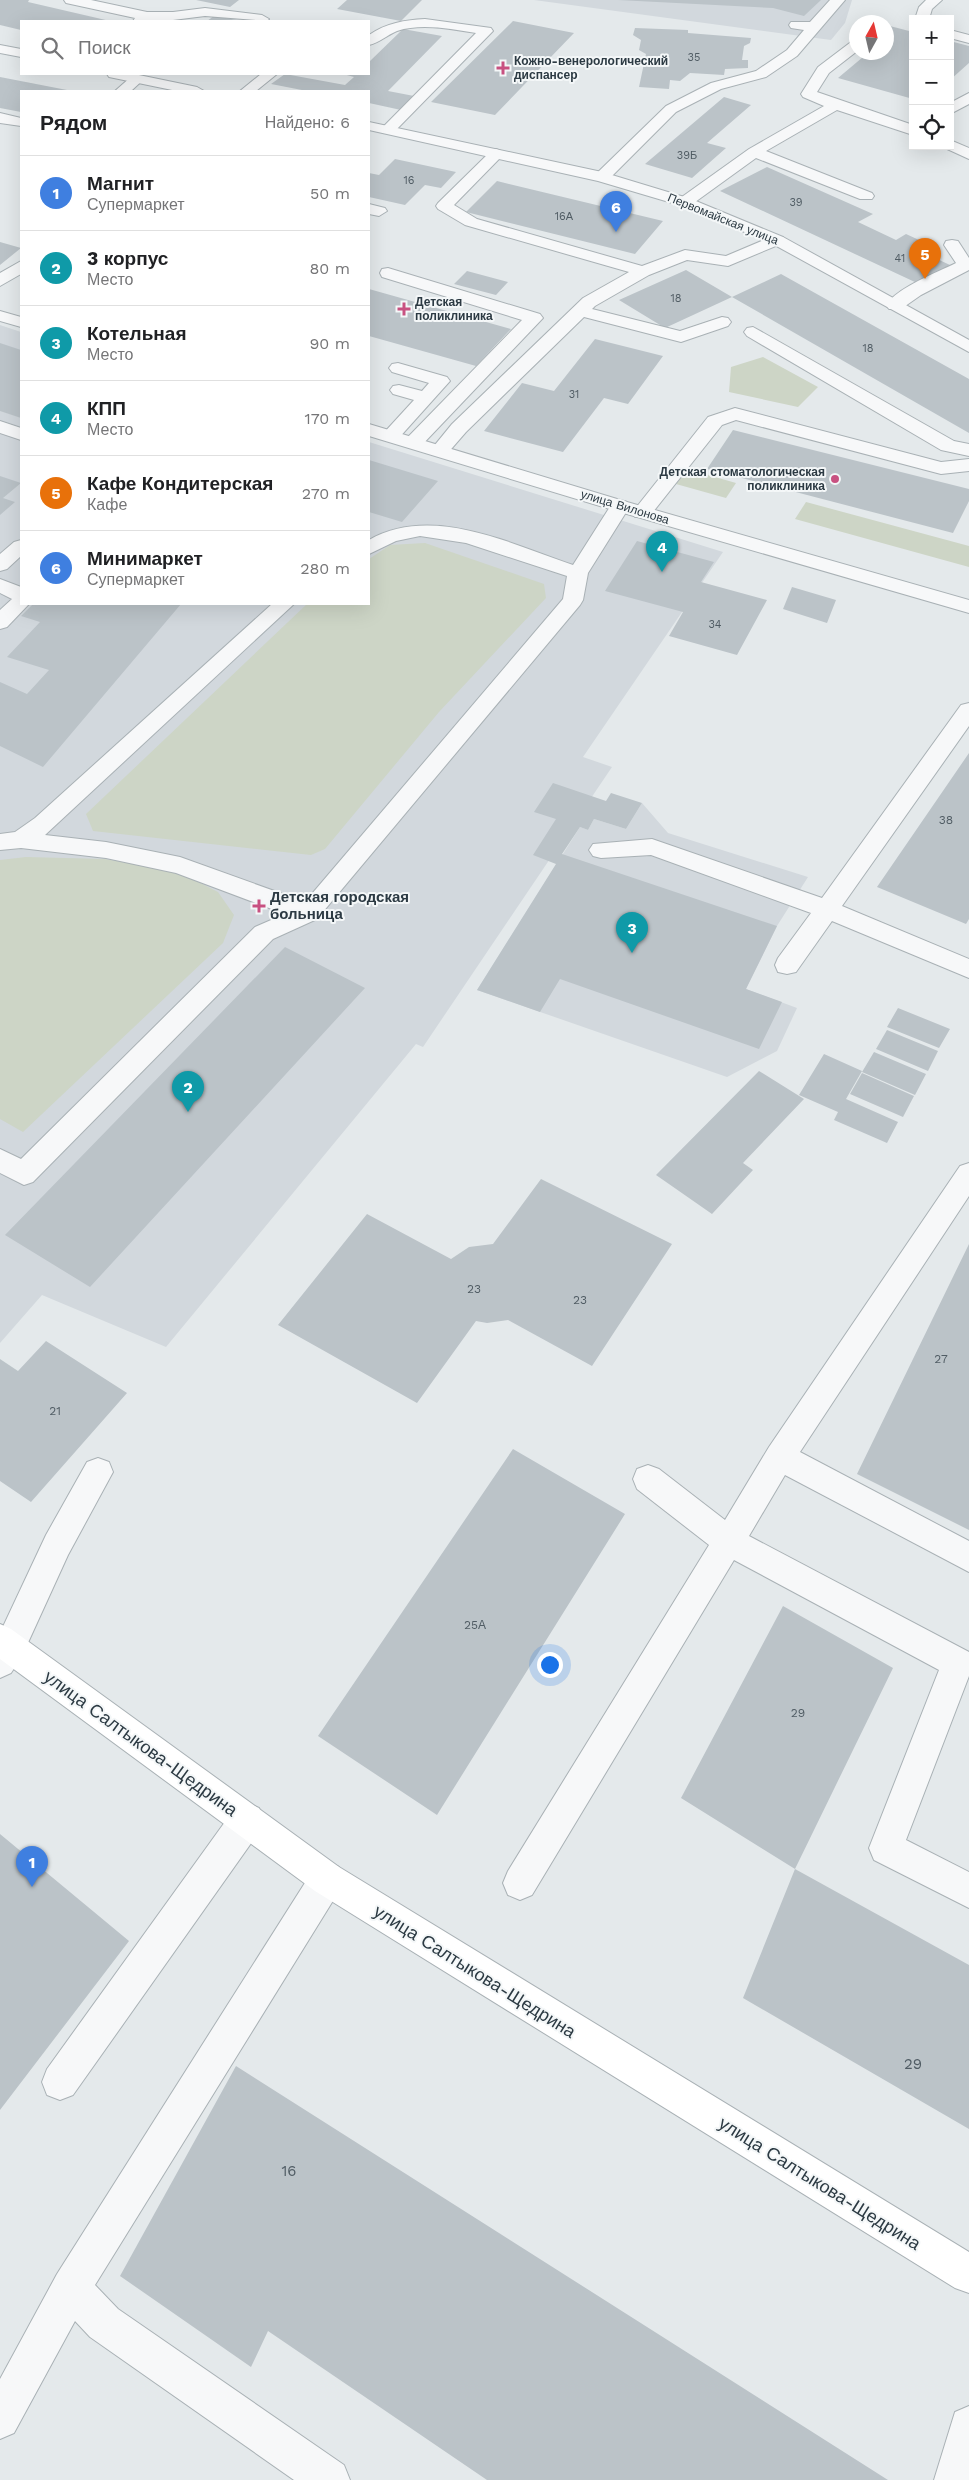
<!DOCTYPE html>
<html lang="ru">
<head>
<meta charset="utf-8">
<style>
	:root { --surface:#fff; --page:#f6f6f6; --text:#202124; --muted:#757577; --line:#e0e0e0; --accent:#1a73e8 }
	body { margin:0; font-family:"Work Sans",sans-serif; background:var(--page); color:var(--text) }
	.controls { position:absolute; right:15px; top:15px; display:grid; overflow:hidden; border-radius:0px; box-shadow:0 5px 20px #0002 }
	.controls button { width:45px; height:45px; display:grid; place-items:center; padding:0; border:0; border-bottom:1px solid var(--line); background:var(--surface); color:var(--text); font:25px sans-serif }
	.compass { position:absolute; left:849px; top:15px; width:45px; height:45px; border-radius:50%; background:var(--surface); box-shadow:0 5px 20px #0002; rotate:8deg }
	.you { position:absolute; left:549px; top:1664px; width:18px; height:18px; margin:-12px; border:4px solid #fff; border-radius:50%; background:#1a73e8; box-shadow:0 0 0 8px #1a73e833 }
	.badge { display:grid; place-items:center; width:32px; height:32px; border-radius:50%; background:var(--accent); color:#fff; font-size:16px; font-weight:700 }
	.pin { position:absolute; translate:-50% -41px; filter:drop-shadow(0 1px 2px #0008) }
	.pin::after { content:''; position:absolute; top:26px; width:18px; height:15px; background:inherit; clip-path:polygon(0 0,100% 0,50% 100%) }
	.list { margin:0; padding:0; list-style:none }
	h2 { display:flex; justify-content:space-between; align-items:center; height:65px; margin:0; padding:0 20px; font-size:21px }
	h2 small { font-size:16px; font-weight:400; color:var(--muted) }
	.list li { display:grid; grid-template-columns:32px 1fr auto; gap:15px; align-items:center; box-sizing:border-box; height:75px; padding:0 20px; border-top:1px solid var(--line) }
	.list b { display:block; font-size:19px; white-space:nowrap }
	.list p { margin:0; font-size:16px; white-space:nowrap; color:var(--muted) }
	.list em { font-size:16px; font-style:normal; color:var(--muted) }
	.icon { flex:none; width:28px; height:28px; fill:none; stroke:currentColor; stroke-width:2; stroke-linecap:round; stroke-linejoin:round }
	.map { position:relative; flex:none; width:969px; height:2480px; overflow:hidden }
	.search { position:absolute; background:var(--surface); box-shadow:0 5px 20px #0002; left:20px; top:20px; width:350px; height:55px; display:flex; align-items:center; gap:12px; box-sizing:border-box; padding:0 18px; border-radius:0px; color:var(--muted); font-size:19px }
	.panel { position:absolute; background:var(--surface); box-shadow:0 5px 20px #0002; left:20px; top:90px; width:350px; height:515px; border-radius:0px }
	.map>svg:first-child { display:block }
	.built { fill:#d2d8dd }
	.green { fill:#cdd5c6 }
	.building { fill:#bbc3c8 }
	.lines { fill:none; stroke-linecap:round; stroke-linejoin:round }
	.service-casing { stroke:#a9b1b5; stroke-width:2 }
	.minor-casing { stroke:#a9b1b5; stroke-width:2 }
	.secondary-casing { stroke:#a9b1b5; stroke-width:2 }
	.service { fill:#f7f8f9; fill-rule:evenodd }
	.minor { fill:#f7f8f9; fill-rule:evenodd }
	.secondary { fill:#fff; fill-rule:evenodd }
	.poi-dot { fill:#c85181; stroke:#f4f7f8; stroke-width:2 }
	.labels { text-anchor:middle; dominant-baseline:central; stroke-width:4; stroke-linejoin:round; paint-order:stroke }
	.far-number-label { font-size:11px; fill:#505c64 }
	.far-poi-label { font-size:12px; font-weight:bold; fill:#2c3a43; stroke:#f4f7f8; text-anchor:start }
	.far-street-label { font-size:12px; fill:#2c3a43; stroke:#f4f7f8 }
	.number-label { font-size:12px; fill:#505c64 }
	.poi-label { font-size:15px; font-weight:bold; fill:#2c3a43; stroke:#f4f7f8; text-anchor:start }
	.near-number-label { font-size:15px; fill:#505c64 }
	.near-street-label { font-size:18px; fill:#2c3a43; stroke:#f4f7f8 }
</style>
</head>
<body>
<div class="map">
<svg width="969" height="2480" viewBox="0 0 969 2480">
	<rect width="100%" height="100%" fill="#e4e9eb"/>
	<path class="built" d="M534 0H852L845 23 831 40Z
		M0 325 21 332V604H369V442L723 552 583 757 612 767 423 1047 416 1044 166 1347 42 1295 0 1343Z
		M642 803 668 833 808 877 777 926 746 989 797 1008 777 1051 727 1077 477 990 580 827 588 830 594 819 626 829Z"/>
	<path class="green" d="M763 357 818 387 798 407 729 392 731 367Z
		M687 469 736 483 726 498 676 484Z
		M806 502 969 546V567L795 519Z
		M425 543 544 584 546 598 439 712 325 849 311 855 93 831 86 814 307 604H369V559L390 545Z
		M26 857 105 859 179 872 218 892 234 915 223 943 23 1132 0 1119V860Z"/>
	<path class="building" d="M0 0H29L28 2 110 21H21V30L0 25Z
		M196 0H239L230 7Z
		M347 0H422L401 21 337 9Z
		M618 0H821L804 16 773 8Z
		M214 16 237 20V21H207Z
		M513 21 574 33 495 115 431 102Z
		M886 25 913 32V99L838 78 869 52H886Z
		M635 28 688 30V33L751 38 750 43 744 46 742 60H748V68L725 69 724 75 690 73 680 81 670 80 669 89 639 87 646 54 639 50 641 40 633 35Z
		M403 29 442 36 388 91 414 96 401 110 369 103V91H307L271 84 285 74 345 85 354 77 343 74H369V62Z
		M950 41 969 46V63L950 80Z
		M0 77 67 90V91H21V112L0 108Z
		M724 97 751 105 707 143 726 148 692 178 645 164Z
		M395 159 456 172 441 188 425 185 405 205 369 197V173L379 175Z
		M767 167 873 214 858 222 896 240 906 234 930 245 920 251 950 265 917 283 720 191Z
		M497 181 663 221 635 254 466 212Z
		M0 242 21 248 0 265Z
		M686 270 732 297 665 328 619 300Z
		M467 271 508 282 496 295 454 284Z
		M781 274 969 379V433L732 297Z
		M369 289 511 329 476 366 369 336Z
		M595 339 663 356 628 404 604 398 563 452 484 431 522 383 554 391Z
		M0 343 21 350V418L0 411Z
		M733 430 969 489V501L953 533 707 469Z
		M369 460 438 481 402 522 369 512Z
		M0 476 21 483 3 498 15 502 0 515Z
		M637 541 714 562 701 582 767 600 737 655 669 636 683 612 605 591Z
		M792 587 836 600 827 623 783 609Z
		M33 604H181L43 767 0 746V682L27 694 49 670 7 657 40 622 21 616Z
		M969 753V919L966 924 877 887Z
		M553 783 606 801 611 793 642 803 626 829 594 819 588 830 580 827 562 854 777 926 746 989 782 1002 759 1049 560 979 540 1012 477 990 556 864 533 855 556 819 534 812Z
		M285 947 365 988 90 1287 5 1235Z
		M898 1008 950 1029 939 1048 887 1027Z
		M887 1030 938 1051 928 1071 876 1049Z
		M874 1052 926 1074 915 1095 862 1072Z
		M824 1054 862 1071 846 1099 898 1122 887 1143 834 1120 838 1112 799 1095Z
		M759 1071 804 1099 743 1163 753 1170 712 1214 656 1175Z
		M862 1073 914 1096 903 1117 850 1094Z
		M541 1179 672 1244 592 1366 508 1320 487 1323 476 1321 417 1403 278 1325 367 1214 451 1259 469 1247 493 1244Z
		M969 1244V1530L857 1474Z
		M46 1341 127 1393 31 1502 0 1481V1359L18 1371Z
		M513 1449 625 1514 437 1815 318 1736Z
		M783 1606 893 1668 795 1869 681 1798Z
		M0 1834 129 1941 0 2110Z
		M795 1869 969 1965V2129L743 1998Z
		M236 2066 888 2480H487L268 2331 251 2367 120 2276Z"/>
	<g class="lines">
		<g class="service-casing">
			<path id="service" d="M64 0H91L147 12H173L205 8 262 15 269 19 267 21 205 16 173 20 133 21 135 18 66 3Z
				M830 0H845L797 56 766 77 721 89 676 112 608 180H596L594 177 596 174 666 106 711 83 756 71 787 50 804 30 791 28 789 25 791 22H810Z
				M926 0H942L932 9 929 19H915L919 7Z
				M425 19 491 28 493 31 393 133H383L380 130 383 127 476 33C451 29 421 23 397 31 387 35 379 43 369 45V35C386 23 405 20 425 19Z
				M950 30 969 35V43L950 38Z
				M856 41V52L829 73 817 92 913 125V135L837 110 766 151 872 193 874 196 872 199H860L756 158 691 205H679L677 202 679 199 749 149 824 106 803 97 801 94 818 67 851 42Z
				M261 74H277L256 91H240Z
				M137 75 144 79 131 91H115L132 76Z
				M969 93V104L950 114V103Z
				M0 113 21 118V126L0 123Z
				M950 140 969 148V159L945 148 943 146H950Z
				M496 149 501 151 504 154 501 157 454 205 477 219 642 266 685 250 726 256 771 237H783L785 240 783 243 728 266 687 260 649 275 595 306 592 309 680 331 722 317 728 318 731 322 728 326 681 342 584 317 466 432 446 455H432L430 451 452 424 583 298 629 272 465 225 438 209 436 206 438 203 491 151Z
				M369 204 385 208 387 211 379 216 369 214Z
				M952 240 958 241 969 258V270L921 295 901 309H889L886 305C898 287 936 273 956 263L944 245 946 241Z
				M21 261V274L0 286V273Z
				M388 268 540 314 543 318 420 447H406L404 443 406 439 522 320 382 277 380 273 382 269Z
				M753 327 954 441 969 444V456L941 450 747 336 744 332 747 328Z
				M398 363 447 377 450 381 397 440H383L381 436 414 400 393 394 390 390 393 386 399 385 422 391 429 383 392 372 389 368 392 364Z
				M735 408 941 462 969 459V471L941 474 736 420 722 425 649 517H635L632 513 635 509 708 417Z
				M0 421 21 428V440L0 433Z
				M620 500 627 502 630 506 588 573 583 600 580 605 317 919 273 939 33 1182 24 1185 0 1173V1149L21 1159 255 927 285 914 176 873 106 858 21 848 0 850V834L15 832 35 818 272 604H294L45 835 106 842 180 857 305 902 563 599 567 576 466 543 420 536 396 541 369 554V540C432 504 511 544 573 565L613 502Z
				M21 540V556L7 569 0 571V554L14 542Z
				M0 579 21 587V604H29L7 627 0 629V610L12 599 0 593Z
				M969 703V726L842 906 969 959V978L832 921 796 972 787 974 778 972 775 965 778 958 811 913 651 855 601 858 593 856 589 850 593 844 652 839 822 898 961 705Z
				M969 1163V1196L800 1452 969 1541V1572L785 1475 749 1536 969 1652V1676L906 1840 969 1872V1908L874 1860 869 1848 939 1670 734 1560 532 1895 520 1900 508 1895 503 1883 508 1871 709 1545 637 1489 633 1479 637 1469 648 1465 659 1469 725 1520 769 1447 960 1166Z
				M98 1458 109 1462 113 1472 68 1555 21 1658 11 1673 0 1678V1633L46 1535 87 1462Z
				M247 1803 259 1808 264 1820 259 1832 73 2095 60 2100 47 2095 42 2082 47 2069 235 1808Z
				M327 1862 339 1867 344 1879 339 1891 95 2285 118 2309 344 2465 350 2480H294L90 2337 75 2321 14 2433 0 2439V2379L57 2274 315 1867Z
				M969 2406V2480H934L955 2412Z"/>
		</g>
		<g class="minor-casing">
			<path id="minor" d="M0 45 21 49V57L0 53Z
				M107 74H134L197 87 204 91H177L109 77Z
				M369 122 602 172 691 199 783 237 969 340V352L771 243 679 205 598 181 369 130Z
				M0 311 21 317V327L0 321Z
				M369 424 627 502 969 600V613L613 510 369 436Z"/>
		</g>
		<g class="secondary-casing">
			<path id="secondary" d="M0 1624 11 1629 339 1867 969 2252V2293L955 2288 315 1891 0 1659Z"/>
		</g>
		<use href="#service" class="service"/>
		<use href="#minor" class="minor"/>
		<use href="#secondary" class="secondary"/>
	</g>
	<g class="poi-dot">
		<path d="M500.5 60.5h5v5h5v5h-5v5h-5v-5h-5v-5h5z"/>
		<path d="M401.5 301.5h5v5h5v5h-5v5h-5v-5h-5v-5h5z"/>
		<circle cx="835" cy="479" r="5"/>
		<path d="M256.5 898.5h5v5h5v5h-5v5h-5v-5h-5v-5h5z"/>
	</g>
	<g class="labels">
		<g class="far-number-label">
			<text x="694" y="57">35</text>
			<text x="687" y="155">39Б</text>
			<text x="409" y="180">16</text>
			<text x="796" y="202">39</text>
			<text x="564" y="216">16А</text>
			<text x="900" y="258">41</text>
			<text x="676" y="298">18</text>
			<text x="868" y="348">18</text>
			<text x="574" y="394">31</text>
			<text x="715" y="624">34</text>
		</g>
		<g class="far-poi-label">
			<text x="514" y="61">Кожно-венерологический<tspan x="514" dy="14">диспансер</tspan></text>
			<text x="415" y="302">Детская<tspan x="415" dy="14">поликлиника</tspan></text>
			<text x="825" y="472" text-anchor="end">Детская стоматологическая<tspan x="825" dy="14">поликлиника</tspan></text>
		</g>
		<g class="far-street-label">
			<text transform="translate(723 219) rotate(22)">Первомайская улица</text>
			<text transform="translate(625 507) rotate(17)">улица Вилонова</text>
		</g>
		<g class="number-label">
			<text x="946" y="820">38</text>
			<text x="474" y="1289">23</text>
			<text x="580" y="1300">23</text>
			<text x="941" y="1359">27</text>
			<text x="55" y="1411">21</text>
			<text x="475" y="1625">25А</text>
			<text x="798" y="1713">29</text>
		</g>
		<g class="poi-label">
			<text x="270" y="897">Детская городская<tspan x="270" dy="17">больница</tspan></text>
		</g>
		<g class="near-number-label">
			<text x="913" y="2064">29</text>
			<text x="289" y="2171">16</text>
		</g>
		<g class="near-street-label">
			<text transform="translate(141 1743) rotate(36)">улица Салтыкова-Щедрина</text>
			<text transform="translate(475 1971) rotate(32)">улица Салтыкова-Щедрина</text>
			<text transform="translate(820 2183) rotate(32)">улица Салтыкова-Щедрина</text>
		</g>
	</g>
</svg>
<div class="controls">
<button>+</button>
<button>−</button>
<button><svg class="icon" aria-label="locate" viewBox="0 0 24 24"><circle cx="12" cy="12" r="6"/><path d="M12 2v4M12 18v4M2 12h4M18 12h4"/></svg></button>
</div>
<svg class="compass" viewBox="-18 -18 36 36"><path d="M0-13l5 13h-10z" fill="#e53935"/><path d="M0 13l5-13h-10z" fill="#757577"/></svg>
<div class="you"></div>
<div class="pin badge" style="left:32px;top:1887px;background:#3f7fe0">1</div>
<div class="pin badge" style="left:188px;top:1112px;background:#0f9aa8">2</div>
<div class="pin badge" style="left:632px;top:953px;background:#0f9aa8">3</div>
<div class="pin badge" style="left:662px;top:572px;background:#0f9aa8">4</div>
<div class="pin badge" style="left:925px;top:279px;background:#e8710a">5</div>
<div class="pin badge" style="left:616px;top:232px;background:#3f7fe0">6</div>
<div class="search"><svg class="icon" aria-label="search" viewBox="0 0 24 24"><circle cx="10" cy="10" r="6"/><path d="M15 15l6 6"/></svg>Поиск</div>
<section class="panel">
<h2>Рядом<small>Найдено: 6</small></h2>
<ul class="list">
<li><span class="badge" style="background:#3f7fe0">1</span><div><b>Магнит</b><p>Супермаркет</p></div><em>50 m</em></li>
<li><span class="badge" style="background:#0f9aa8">2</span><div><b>3 корпус</b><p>Место</p></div><em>80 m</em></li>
<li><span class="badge" style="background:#0f9aa8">3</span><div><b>Котельная</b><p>Место</p></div><em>90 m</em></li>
<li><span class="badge" style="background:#0f9aa8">4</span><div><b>КПП</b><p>Место</p></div><em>170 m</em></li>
<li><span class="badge" style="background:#e8710a">5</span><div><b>Кафе Кондитерская</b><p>Кафе</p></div><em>270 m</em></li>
<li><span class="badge" style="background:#3f7fe0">6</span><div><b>Минимаркет</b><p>Супермаркет</p></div><em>280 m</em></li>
</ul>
</section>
</div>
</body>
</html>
